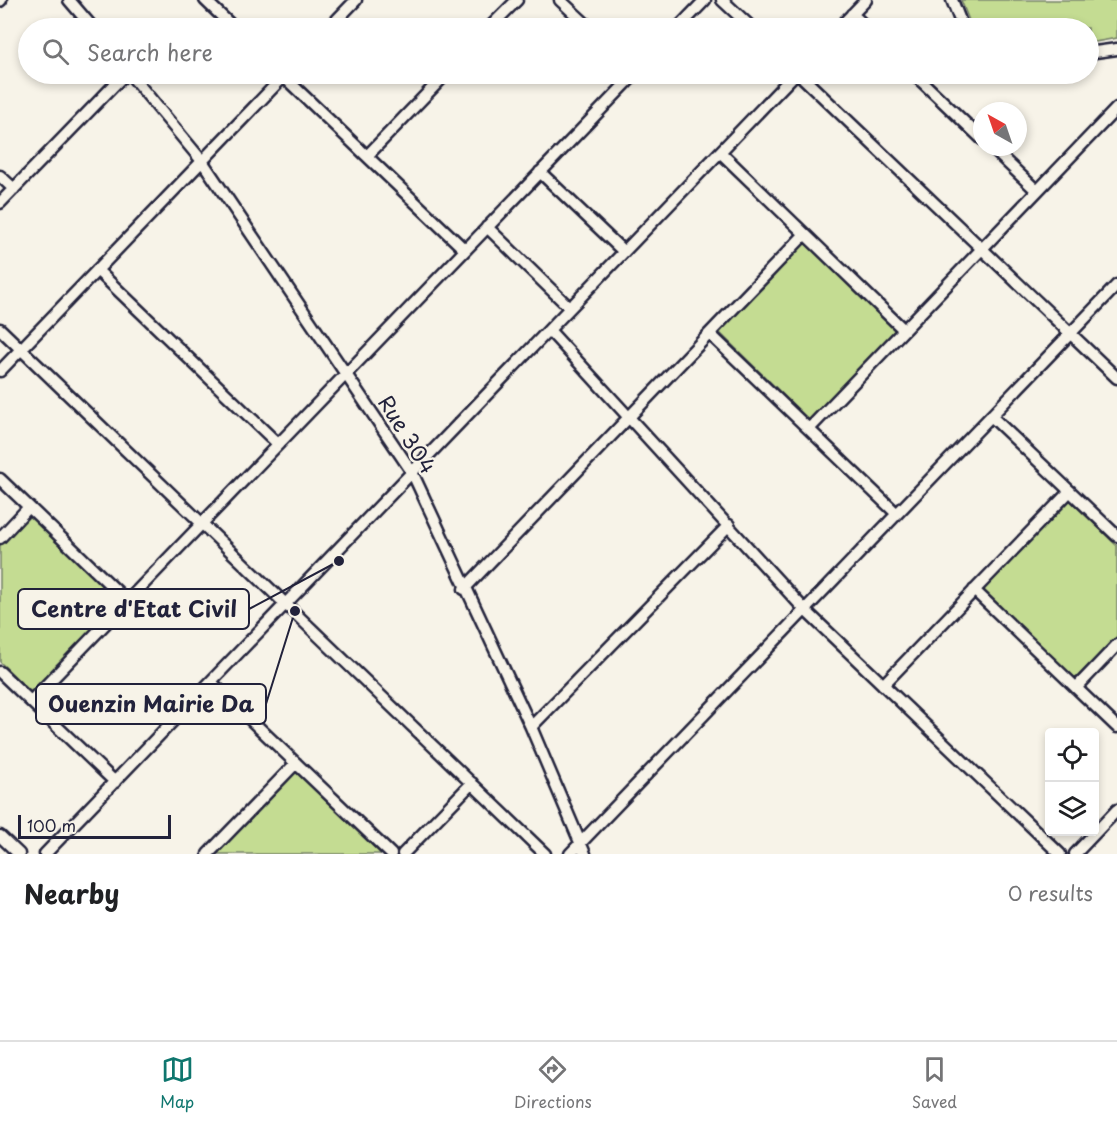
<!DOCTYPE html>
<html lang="en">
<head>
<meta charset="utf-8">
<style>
	:root { --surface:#fff; --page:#f6f6f6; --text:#202124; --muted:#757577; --line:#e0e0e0; --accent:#0f766e }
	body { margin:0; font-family:"Playpen Sans",sans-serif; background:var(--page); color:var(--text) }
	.controls { position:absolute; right:18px; bottom:18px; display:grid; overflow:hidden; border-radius:6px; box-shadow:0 3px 9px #0003 }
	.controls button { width:54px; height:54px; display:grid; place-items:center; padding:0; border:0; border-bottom:2px solid var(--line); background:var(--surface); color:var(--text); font:30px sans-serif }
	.compass { position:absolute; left:973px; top:102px; width:54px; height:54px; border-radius:50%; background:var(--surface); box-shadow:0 3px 9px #0003; rotate:320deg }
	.scale { position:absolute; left:18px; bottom:15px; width:153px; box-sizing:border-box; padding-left:6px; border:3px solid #22223b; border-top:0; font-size:16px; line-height:21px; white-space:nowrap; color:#22223b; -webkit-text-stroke:4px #f7f3e8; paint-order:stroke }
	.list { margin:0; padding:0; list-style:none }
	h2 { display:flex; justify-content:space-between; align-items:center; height:78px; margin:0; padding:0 24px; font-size:26px }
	h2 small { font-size:20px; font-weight:400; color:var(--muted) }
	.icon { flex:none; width:33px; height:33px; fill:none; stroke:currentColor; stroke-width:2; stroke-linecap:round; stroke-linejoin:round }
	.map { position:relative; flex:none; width:1117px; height:854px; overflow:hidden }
	.search { position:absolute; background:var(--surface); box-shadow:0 3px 9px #0003; left:18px; right:18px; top:18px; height:66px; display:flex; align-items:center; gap:15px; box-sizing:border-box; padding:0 21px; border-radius:33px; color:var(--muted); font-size:22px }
	.sheet { height:186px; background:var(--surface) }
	nav { display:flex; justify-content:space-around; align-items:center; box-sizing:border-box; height:84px; border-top:2px solid var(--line); background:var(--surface); font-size:16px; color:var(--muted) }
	nav a { display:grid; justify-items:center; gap:3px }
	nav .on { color:var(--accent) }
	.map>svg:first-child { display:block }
	.green { fill:#c4dc92; stroke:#737f66; stroke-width:1.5 }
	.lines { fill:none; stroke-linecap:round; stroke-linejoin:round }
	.minor-casing { stroke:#22223b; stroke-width:15 }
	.minor { stroke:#f7f3e8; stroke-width:10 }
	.labels { text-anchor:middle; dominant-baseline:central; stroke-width:5; stroke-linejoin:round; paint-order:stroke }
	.street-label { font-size:21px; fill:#22223b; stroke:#f7f3e8 }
	.leader { fill:none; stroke:#22223b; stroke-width:2 }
	.callout-dot { fill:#22223b; stroke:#f7f3e8; stroke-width:2 }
	.callout { fill:#f7f3e8; stroke:#22223b; stroke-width:2 }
	.callout-label { font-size:22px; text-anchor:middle; font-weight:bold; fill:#22223b }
</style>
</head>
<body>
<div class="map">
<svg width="1117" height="854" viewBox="0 0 1117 854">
	<rect width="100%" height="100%" fill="#f7f3e8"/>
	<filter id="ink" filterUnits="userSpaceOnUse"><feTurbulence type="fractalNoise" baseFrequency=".0167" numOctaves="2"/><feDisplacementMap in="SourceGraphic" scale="12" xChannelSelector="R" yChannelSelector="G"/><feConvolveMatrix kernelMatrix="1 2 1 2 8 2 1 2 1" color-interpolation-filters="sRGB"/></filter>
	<g filter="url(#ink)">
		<path class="green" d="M961 0H1117V38L1089 43 1088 28H972Z
			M805 240 897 330 809 420 717 330Z
			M1069 499 1117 546V636L1074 680 981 590Z
			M29 514 122 605 34 695 0 662V544Z
			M296 772 381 854H216Z"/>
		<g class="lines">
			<g class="minor-casing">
				<path id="minor" d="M69 0 93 28
					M205 0 234 28
					M560 0 590 28
					M722 0 752 28
					M952 0 963 28
					M0 1 1 0
					M852 14 867 28
					M329 28 356 0
					M489 28 517 0
					M678 28 705 0
					M839 28 866 0
					M1088 53 1117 49
					M130 74 202 161 412 472 531 727 585 854
					M281 74 465 250
					M799 74 1117 378
					M914 74 982 139
					M991 147 1037 191
					M720 152 904 330
					M367 156 446 74
					M540 172 624 252
					M0 176 14 189
					M0 203 125 74
					M487 227 570 308
					M97 270 278 444
					M0 329 545 854
					M549 330 805 610 1060 854
					M710 334 897 514
					M0 371 286 74
					M991 416 1117 536
					M809 429 1117 108
					M0 479 127 601
					M0 538 29 507
					M464 589 805 234
					M974 590 1117 727
					M0 672 115 782
					M211 682 391 854
					M883 685 1070 491
					M1076 688 1117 645
					M31 701 635 74
					M531 727 729 525
					M0 836 19 854
					M45 854 795 74
					M208 854 296 763
					M403 854 472 783
					M570 854 1117 285
					M1075 854 1117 810"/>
			</g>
			<use href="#minor" class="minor"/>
		</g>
	</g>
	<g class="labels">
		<g class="street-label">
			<text transform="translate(408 434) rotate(58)">Rue 304</text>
		</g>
	</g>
	<path class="leader" d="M339 561L249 609M295 611L266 704"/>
	<g class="callout-dot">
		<circle cx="339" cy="561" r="6"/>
		<circle cx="295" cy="611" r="6"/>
	</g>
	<g class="callout">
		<rect x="18" y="589" width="231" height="40" rx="6"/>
		<rect x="36" y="684" width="230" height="40" rx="6"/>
	</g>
	<g class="callout-label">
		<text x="134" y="617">Centre d'Etat Civil</text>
		<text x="151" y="712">Ouenzin Mairie Da</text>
	</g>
</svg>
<div class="controls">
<button><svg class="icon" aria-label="locate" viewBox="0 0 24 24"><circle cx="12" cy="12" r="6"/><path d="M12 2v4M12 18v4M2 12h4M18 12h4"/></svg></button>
<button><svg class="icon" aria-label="layers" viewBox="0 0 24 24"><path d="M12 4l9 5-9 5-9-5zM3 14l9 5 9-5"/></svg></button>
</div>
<svg class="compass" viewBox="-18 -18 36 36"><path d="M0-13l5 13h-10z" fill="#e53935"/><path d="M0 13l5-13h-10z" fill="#757577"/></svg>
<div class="scale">100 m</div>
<div class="search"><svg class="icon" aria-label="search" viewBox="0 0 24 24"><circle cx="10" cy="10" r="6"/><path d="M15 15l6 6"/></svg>Search here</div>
</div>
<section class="sheet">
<h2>Nearby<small>0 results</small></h2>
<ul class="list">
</ul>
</section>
<nav>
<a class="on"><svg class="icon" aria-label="map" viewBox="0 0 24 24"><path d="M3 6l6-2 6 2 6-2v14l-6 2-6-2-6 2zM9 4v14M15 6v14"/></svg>Map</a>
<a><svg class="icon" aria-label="directions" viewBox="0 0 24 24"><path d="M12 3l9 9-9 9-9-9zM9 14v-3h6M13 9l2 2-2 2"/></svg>Directions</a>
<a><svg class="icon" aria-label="saved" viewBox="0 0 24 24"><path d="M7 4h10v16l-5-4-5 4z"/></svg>Saved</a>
</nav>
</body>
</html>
